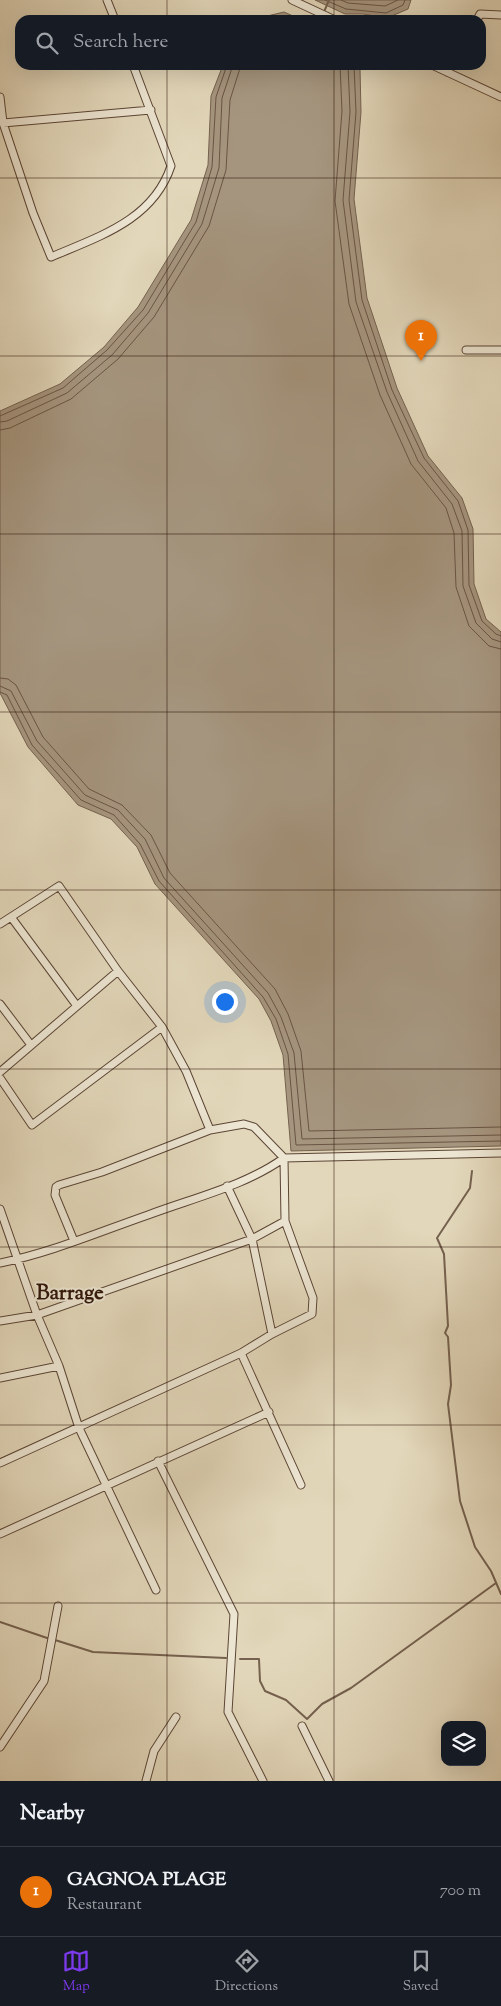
<!DOCTYPE html>
<html lang="en">
<head>
<meta charset="utf-8">
<style>
	:root { --surface:#171b24; --page:#242831; --text:#f1f3f6; --muted:#9ea1a6; --line:#363941; --accent:#7c3aed }
	body { margin:0; font-family:"Sorts Mill Goudy",serif; background:var(--page); color:var(--text) }
	.controls { position:absolute; right:15px; bottom:15px; display:grid; overflow:hidden; border-radius:10px; box-shadow:0 5px 20px #0002 }
	.controls button { width:45px; height:45px; display:grid; place-items:center; padding:0; border:0; border-bottom:1px solid var(--line); background:var(--surface); color:var(--text); font:25px sans-serif }
	.you { position:absolute; left:224px; top:1001px; width:18px; height:18px; margin:-12px; border:4px solid #fff; border-radius:50%; background:#1a73e8; box-shadow:0 0 0 8px #1a73e833 }
	.badge { display:grid; place-items:center; width:32px; height:32px; border-radius:50%; background:var(--accent); color:#fff; font-size:16px; font-weight:700 }
	.pin { position:absolute; translate:-50% -41px; filter:drop-shadow(0 1px 2px #0008) }
	.pin::after { content:''; position:absolute; top:26px; width:18px; height:15px; background:inherit; clip-path:polygon(0 0,100% 0,50% 100%) }
	.list { margin:0; padding:0; list-style:none }
	h2 { display:flex; justify-content:space-between; align-items:center; height:65px; margin:0; padding:0 20px; font-size:21px }
	h2 small { font-size:16px; font-weight:400; color:var(--muted) }
	.list li { display:grid; grid-template-columns:32px 1fr auto; gap:15px; align-items:center; box-sizing:border-box; height:90px; padding:0 20px; border-top:1px solid var(--line) }
	.list b { display:block; font-size:19px; white-space:nowrap }
	.list p { margin:0; font-size:16px; white-space:nowrap; color:var(--muted) }
	.list em { font-size:16px; font-style:normal; color:var(--muted) }
	.icon { flex:none; width:28px; height:28px; fill:none; stroke:currentColor; stroke-width:2; stroke-linecap:round; stroke-linejoin:round }
	.map { position:relative; flex:none; width:501px; height:1781px; overflow:hidden }
	.search { position:absolute; background:var(--surface); box-shadow:0 5px 20px #0002; left:15px; right:15px; top:15px; height:55px; display:flex; align-items:center; gap:12px; box-sizing:border-box; padding:0 18px; border-radius:15px; color:var(--muted); font-size:19px }
	.sheet { height:155px; background:var(--surface) }
	nav { display:flex; justify-content:space-around; align-items:center; box-sizing:border-box; height:70px; border-top:1px solid var(--line); background:var(--surface); font-size:14px; color:var(--muted) }
	nav a { display:grid; justify-items:center; gap:2px }
	nav .on { color:var(--accent) }
	.map>svg:first-child { display:block }
	.water { fill:#a5957e; stroke:#75614f }
	.lines { fill:none; stroke-linecap:round; stroke-linejoin:round }
	.shore { stroke:#6a5444; stroke-width:1 }
	.stream { stroke:#75614f; stroke-width:2 }
	.street-casing { stroke:#5b4535; stroke-width:9 }
	.street { stroke:#ece5d2; stroke-width:7 }
	.grid { fill:none; stroke:#2e1409; stroke-width:1; stroke-opacity:0.55 }
	.labels { text-anchor:middle; dominant-baseline:central; stroke-width:4; stroke-linejoin:round; paint-order:stroke }
	.quarter-label { font-size:21px; font-weight:bold; fill:#2e1409; stroke:#ece5d2 }
</style>
</head>
<body>
<div class="map">
<svg width="501" height="1781" viewBox="0 0 501 1781">
	<rect width="100%" height="100%" fill="#e2d7ba"/>
	<filter id="stains"><feTurbulence type="fractalNoise" baseFrequency=".004" numOctaves="4"/><feColorMatrix values="0 0 0 0 .2 0 0 0 0 .09 0 0 0 0 .02 0 0 0 .5 -.17"/></filter>
	<radialGradient id="worn" r=".72"><stop offset=".6" stop-color="#630" stop-opacity="0"/><stop offset="1" stop-color="#630" stop-opacity=".3"/></radialGradient>
	<path class="water" d="M315 0H411L408 9 387 18 363 14H345Z
		M284 12 302 20H261L263 17Z
		M223 65H358L360 69 361 112 354 199 367 298 397 388 428 456 462 498 473 529 474 584 486 619 501 632V1146L291 1151 283 1055 271 1021 259 999 155 884 137 847 111 819 78 805 28 747 0 693V411L60 384 104 347 138 307 191 220 208 165 211 96Z"/>
	<g class="lines">
		<path class="shore" d="M325 0 346 9 386 13 403 5 405 0
			M341 0 348 3 385 6 398 0
			M340 65 342 111 335 201 349 304 380 395 411 464 446 508 454 533 456 587 469 626 489 646 501 649
			M348 65 350 112 343 200 356 302 387 392 418 461 452 504 462 531 463 586 476 623 492 639 501 642
			M354 65 356 112 349 200 362 300 392 390 424 458 458 501 468 530 469 585 482 621 496 634 501 636
			M0 416 63 388 107 350 143 310 196 222 212 167 216 97 227 65
			M0 422 7 421 67 393 112 355 148 313 202 224 219 168 222 98 233 65
			M0 430 10 428 71 399 118 359 154 317 209 226 226 170 230 100 241 65
			M0 678 8 679 16 685 43 737 89 789 122 805 151 835 170 873 275 989 288 1014 301 1051 309 1131 501 1127
			M0 686 11 691 37 741 85 795 118 810 145 839 164 878 268 993 281 1017 294 1053 302 1139 501 1135
			M0 692 7 695 32 745 81 800 114 815 140 844 159 881 263 997 276 1019 288 1054 296 1145 501 1141"/>
		<path class="stream" d="M324 12 329 0
			M472 1171 470 1188 437 1238 444 1254 448 1326 445 1333 448 1337 451 1385 448 1404 460 1501 475 1547 491 1571 501 1594
			M0 1622 50 1639
			M55 1640 93 1652 226 1658
			M240 1659H259L260 1681 265 1691 286 1700 307 1719 322 1704 351 1688 496 1583"/>
		<g class="street-casing">
			<path id="street" d="M107 0 115 20
				M292 0 335 20
				M477 20 480 14 501 15
				M432 65 501 97
				M447 72 451 65
				M0 97 3 123 33 213 51 257C100 236 153 220 171 166L133 65
				M3 123 151 110
				M466 350H501
				M11 917 77 1006
				M0 924 59 886 118 971 162 1027 32 1125 0 1078
				M0 1004 31 1045
				M162 1027 186 1071 210 1130
				M0 1072 118 971
				M227 1186 252 1239 272 1334
				M0 1209 37 1315 59 1366 79 1428 156 1590
				M0 1263C50 1253 99 1232 148 1215 193 1198 245 1186 284 1158L254 1127 244 1124 210 1130 102 1172 59 1185 56 1187 55 1195 74 1241
				M0 1321 37 1315 252 1239 285 1221 284 1158 501 1153
				M241 1353 301 1485
				M0 1378 59 1366
				M158 1461 234 1614 228 1712 263 1781
				M0 1463 241 1353 272 1334 312 1314 313 1298 285 1221
				M0 1534 269 1412
				M302 1726 329 1781
				M0 1747 44 1681 58 1606
				M146 1781 154 1751 176 1717"/>
		</g>
		<use href="#street" class="street"/>
	</g>
	<path class="grid" d="M167 0V20M334 0V20M167 65V1781M334 65V1781M0 178H501M0 356H501M0 534H501M0 712H501M0 890H501M0 1069H501M0 1247H501M0 1425H501M0 1603H501"/>
	<g class="labels">
		<g class="quarter-label">
			<text x="70" y="1294">Barrage</text>
		</g>
	</g>
	<rect width="100%" height="100%" filter="url(#stains)"/>
	<rect width="100%" height="100%" fill="url(#worn)"/>
</svg>
<div class="controls">
<button><svg class="icon" aria-label="layers" viewBox="0 0 24 24"><path d="M12 4l9 5-9 5-9-5zM3 14l9 5 9-5"/></svg></button>
</div>
<div class="you"></div>
<div class="pin badge" style="left:421px;top:361px;background:#e8710a">1</div>
<div class="search"><svg class="icon" aria-label="search" viewBox="0 0 24 24"><circle cx="10" cy="10" r="6"/><path d="M15 15l6 6"/></svg>Search here</div>
</div>
<section class="sheet">
<h2>Nearby<small></small></h2>
<ul class="list">
<li><span class="badge" style="background:#e8710a">1</span><div><b>GAGNOA PLAGE</b><p>Restaurant</p></div><em>700 m</em></li>
</ul>
</section>
<nav>
<a class="on"><svg class="icon" aria-label="map" viewBox="0 0 24 24"><path d="M3 6l6-2 6 2 6-2v14l-6 2-6-2-6 2zM9 4v14M15 6v14"/></svg>Map</a>
<a><svg class="icon" aria-label="directions" viewBox="0 0 24 24"><path d="M12 3l9 9-9 9-9-9zM9 14v-3h6M13 9l2 2-2 2"/></svg>Directions</a>
<a><svg class="icon" aria-label="saved" viewBox="0 0 24 24"><path d="M7 4h10v16l-5-4-5 4z"/></svg>Saved</a>
</nav>
</body>
</html>
